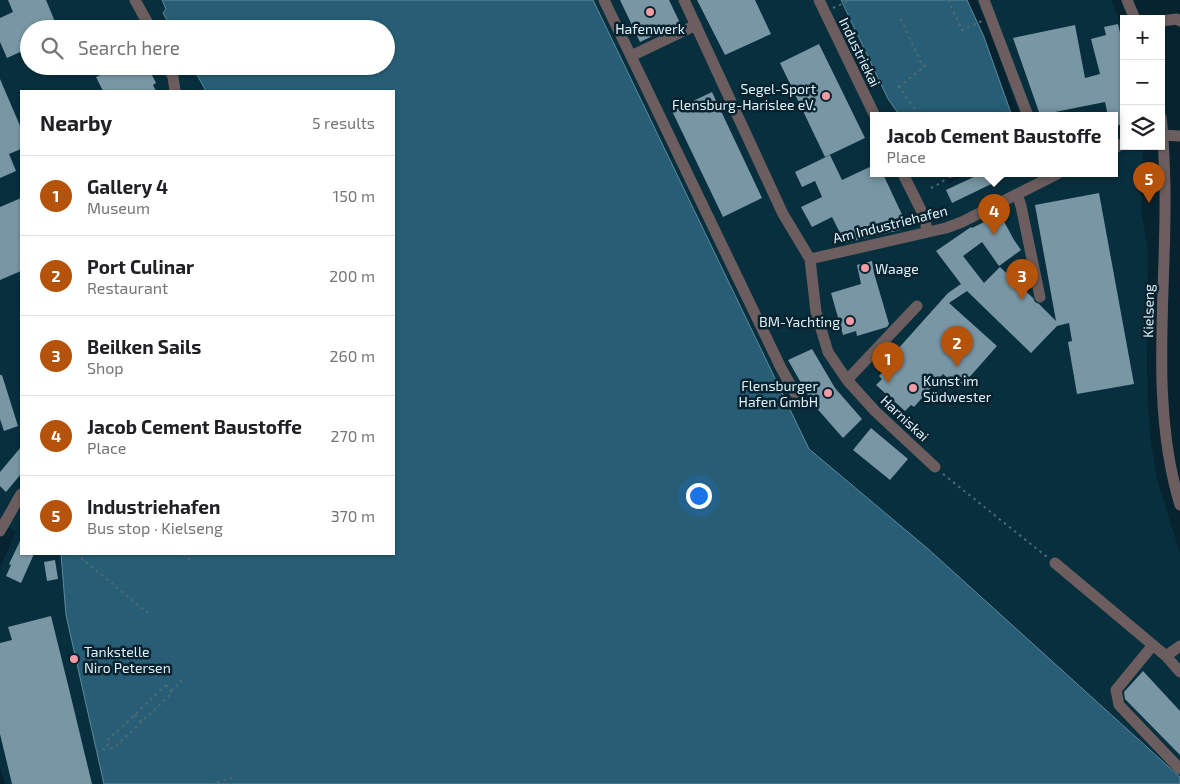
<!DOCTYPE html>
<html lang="en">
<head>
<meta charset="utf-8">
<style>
	:root { --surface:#fff; --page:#f2f2f2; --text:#202124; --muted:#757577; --line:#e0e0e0; --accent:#b45309 }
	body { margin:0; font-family:"Exo 2",sans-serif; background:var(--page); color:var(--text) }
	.controls { position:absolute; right:15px; top:15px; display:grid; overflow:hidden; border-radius:0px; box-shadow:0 1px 4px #0004 }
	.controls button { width:45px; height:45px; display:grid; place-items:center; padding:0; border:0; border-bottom:1px solid var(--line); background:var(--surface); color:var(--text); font:25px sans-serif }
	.you { position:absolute; left:698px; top:495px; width:18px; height:18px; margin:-12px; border:4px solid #fff; border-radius:50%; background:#1a73e8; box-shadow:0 0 0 8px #1a73e833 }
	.badge { display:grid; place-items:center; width:32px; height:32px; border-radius:50%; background:var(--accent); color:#fff; font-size:16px; font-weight:700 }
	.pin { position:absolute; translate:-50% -41px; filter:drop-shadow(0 1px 2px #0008) }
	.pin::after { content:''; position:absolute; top:26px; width:18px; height:15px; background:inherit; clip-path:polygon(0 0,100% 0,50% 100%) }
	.popup { position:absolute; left:870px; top:112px; width:248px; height:65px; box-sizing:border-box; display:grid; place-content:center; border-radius:0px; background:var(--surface); filter:drop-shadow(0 1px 4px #0005); font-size:16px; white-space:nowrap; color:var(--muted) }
	.popup b { font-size:19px; color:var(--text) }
	.popup::after { content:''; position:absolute; left:50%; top:100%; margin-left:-10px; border:10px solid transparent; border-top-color:var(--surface) }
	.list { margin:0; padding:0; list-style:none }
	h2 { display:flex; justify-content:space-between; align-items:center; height:65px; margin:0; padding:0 20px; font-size:21px }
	h2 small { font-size:16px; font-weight:400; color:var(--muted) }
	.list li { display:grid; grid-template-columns:32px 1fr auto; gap:15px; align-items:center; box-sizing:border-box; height:80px; padding:0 20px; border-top:1px solid var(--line) }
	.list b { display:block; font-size:19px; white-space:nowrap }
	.list p { margin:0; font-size:16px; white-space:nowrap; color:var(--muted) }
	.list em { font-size:16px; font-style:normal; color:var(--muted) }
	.icon { flex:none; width:28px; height:28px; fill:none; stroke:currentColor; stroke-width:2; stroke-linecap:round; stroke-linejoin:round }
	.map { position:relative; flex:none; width:1180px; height:784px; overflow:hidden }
	.search { position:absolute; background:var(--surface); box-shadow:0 1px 4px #0004; left:20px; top:20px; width:375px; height:55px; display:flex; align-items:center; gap:12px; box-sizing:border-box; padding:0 18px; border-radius:28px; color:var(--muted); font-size:19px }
	.panel { position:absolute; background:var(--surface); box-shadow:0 1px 4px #0004; left:20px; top:90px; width:375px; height:465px; border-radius:0px }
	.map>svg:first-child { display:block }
	.built { fill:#082f3e }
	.water { fill:#275e76; stroke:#5e8a9d }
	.building { fill:#7896a4 }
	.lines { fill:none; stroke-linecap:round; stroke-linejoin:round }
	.path { stroke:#516973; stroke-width:2; stroke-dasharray:2.5 4; stroke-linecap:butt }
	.minor { stroke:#6c5e5f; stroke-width:11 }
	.poi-dot { fill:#f49aa4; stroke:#07232f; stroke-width:2 }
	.labels { text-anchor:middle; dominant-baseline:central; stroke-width:5; stroke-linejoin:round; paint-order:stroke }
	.poi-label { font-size:14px; fill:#e0f0f8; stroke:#07232f; text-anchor:end }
	.street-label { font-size:14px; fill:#e0f0f8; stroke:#07232f }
</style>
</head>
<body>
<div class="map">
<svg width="1180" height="784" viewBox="0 0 1180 784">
	<rect width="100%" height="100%" fill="#07232f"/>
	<path class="built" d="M0 0H162L166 9 163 14 172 29H29V66H192L206 91H21V554H61L66 615 104 784H5L0 768V567L16 532 0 523Z
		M593 0H840L886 98 899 116H874V174H942L949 183 968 174H1114V116H1020L989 27 976 0H1111L1124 33V146H1143L1141 210 1148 248 1147 367 1148 407 1151 444 1158 483 1180 553V776L927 548 809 449Z"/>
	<path class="water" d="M162 0H593L809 449 927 548 1180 777V784H104L66 615 61 554H394V91H206L192 66H386V29H172L163 13 166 9Z
		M841 0H967L984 37 1012 116H900L888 99Z"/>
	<path class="building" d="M8 0H46L58 29H29V48L7 58 0 42V18L13 12Z
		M620 0H669L680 23 640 42Z
		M697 0H755L771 34 725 55Z
		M1118 24 1124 50V124L1114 126V116H1108L1105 102 1040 115 1013 38 1075 25 1085 78 1100 74 1091 39 1106 35 1104 27Z
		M819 44 865 138 825 157 780 63Z
		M119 66H142L144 70 146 69 149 75 151 73 156 83 153 85 156 91H103L96 77Z
		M0 79 21 128V149L9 154 16 171 0 178Z
		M712 92 762 198 723 217 672 111Z
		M830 155 842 180 874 165V174H883L905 221 900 230 845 243 832 217 812 227 801 207 822 197 815 181 802 187 795 172Z
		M980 174H1012L952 203 946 190Z
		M1099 193 1134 384 1077 394 1068 342 1072 341 1069 323 1057 326 1031 353 967 291 949 303 997 346 959 389 943 374 914 407 911 405 905 411 876 385 882 379 879 376 900 353 897 350 948 293 961 284 936 251 971 227 972 228 1000 214 1014 240 1021 250 999 266 982 242 963 256 984 283 1000 267 1033 298 1035 302 1039 304 1056 321 1035 205Z
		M21 198V271L0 280V207Z
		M872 261 874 273 889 324 887 327 857 336 856 331 843 335 831 293 861 284 857 265Z
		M812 349 835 388 862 419 843 438 813 404 788 360Z
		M0 375H2L18 426 4 431 0 419Z
		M871 428 908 459 890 480 853 450Z
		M21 447V474L6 492 0 486V472Z
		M21 539V554H34L21 583 6 576 11 565 9 564Z
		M55 560 58 579 47 581 44 562Z
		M51 616 70 693 92 784H12L0 734V643L12 640 8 627Z
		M1143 671 1180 711V755L1125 699 1124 692Z"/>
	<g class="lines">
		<path class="path" d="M948 0 962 30 982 21
			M833 8 851 0
			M901 19 923 67
			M898 86 920 116
			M899 87 926 65
			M944 174 948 178 957 174
			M931 188 941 183 947 177
			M943 474 1047 557
			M76 554 148 613
			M183 554 193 562
			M77 664 118 653
			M166 685 172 693 114 748H108L107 741Z
			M171 691 185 677
			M135 715 141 722
			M96 751 108 748
			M211 784 235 777"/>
		<path class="minor" d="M135 0 151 29
			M604 0 781 368 795 393
			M684 0 783 214 810 259 816 312 828 352 847 380 875 411 935 467
			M819 0 875 116
			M984 0 1028 116
			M1127 0 1135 19
			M1161 21 1177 19 1180 21
			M631 56 696 25
			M168 66 173 77 175 91
			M1161 117C1164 140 1164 162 1165 185 1167 291 1149 403 1180 505
			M1161 135 1180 136
			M1114 148 1124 143
			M903 174 925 218 927 232
			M1017 194 1021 206 1040 297
			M810 259 946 228 962 222 1057 174
			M847 380 917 306
			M0 531 21 494
			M1055 563 1166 656 1180 672
			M1153 645 1116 690 1119 705 1180 769
			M1166 656 1180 646"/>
	</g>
	<g class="poi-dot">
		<circle cx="650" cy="12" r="5"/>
		<circle cx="826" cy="96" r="5"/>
		<circle cx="865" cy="268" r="5"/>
		<circle cx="850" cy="321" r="5"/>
		<circle cx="913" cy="388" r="5"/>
		<circle cx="828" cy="393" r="5"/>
		<circle cx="74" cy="659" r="5"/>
	</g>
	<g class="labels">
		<g class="poi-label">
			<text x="650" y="28" text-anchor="middle">Hafenwerk</text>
			<text x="816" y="88">Segel-Sport<tspan x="816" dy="16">Flensburg-Harislee eV.</tspan></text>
			<text x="875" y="268" text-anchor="start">Waage</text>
			<text x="840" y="321">BM-Yachting</text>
			<text x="923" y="380" text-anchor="start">Kunst im<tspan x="923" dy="16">Südwester</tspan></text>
			<text x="818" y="385">Flensburger<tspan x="818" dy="16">Hafen GmbH</tspan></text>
			<text x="84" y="651" text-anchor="start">Tankstelle<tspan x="84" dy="16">Niro Petersen</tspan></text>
		</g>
		<g class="street-label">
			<text transform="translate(860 52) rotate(64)">Industriekai</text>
			<text transform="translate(890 224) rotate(-14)">Am Industriehafen</text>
			<text transform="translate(1148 311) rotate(-89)">Kielseng</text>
			<text transform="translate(905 418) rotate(43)">Harniskai</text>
		</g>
	</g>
</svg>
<div class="controls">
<button>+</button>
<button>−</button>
<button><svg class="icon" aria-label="layers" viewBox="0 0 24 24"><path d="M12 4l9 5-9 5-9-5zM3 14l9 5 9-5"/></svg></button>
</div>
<div class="you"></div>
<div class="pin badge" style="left:888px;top:383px">1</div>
<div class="pin badge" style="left:957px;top:367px">2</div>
<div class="pin badge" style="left:1022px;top:300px">3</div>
<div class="pin badge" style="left:994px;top:235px">4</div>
<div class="popup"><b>Jacob Cement Baustoffe</b>Place</div>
<div class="pin badge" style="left:1149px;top:203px">5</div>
<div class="search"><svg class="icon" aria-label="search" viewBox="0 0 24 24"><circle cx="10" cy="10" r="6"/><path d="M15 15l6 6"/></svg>Search here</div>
<section class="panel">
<h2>Nearby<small>5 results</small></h2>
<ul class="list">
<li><span class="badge">1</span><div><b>Gallery 4</b><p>Museum</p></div><em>150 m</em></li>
<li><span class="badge">2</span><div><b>Port Culinar</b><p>Restaurant</p></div><em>200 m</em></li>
<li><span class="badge">3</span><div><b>Beilken Sails</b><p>Shop</p></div><em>260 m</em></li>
<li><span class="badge">4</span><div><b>Jacob Cement Baustoffe</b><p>Place</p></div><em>270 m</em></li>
<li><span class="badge">5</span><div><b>Industriehafen</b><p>Bus stop · Kielseng</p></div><em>370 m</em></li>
</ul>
</section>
</div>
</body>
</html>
